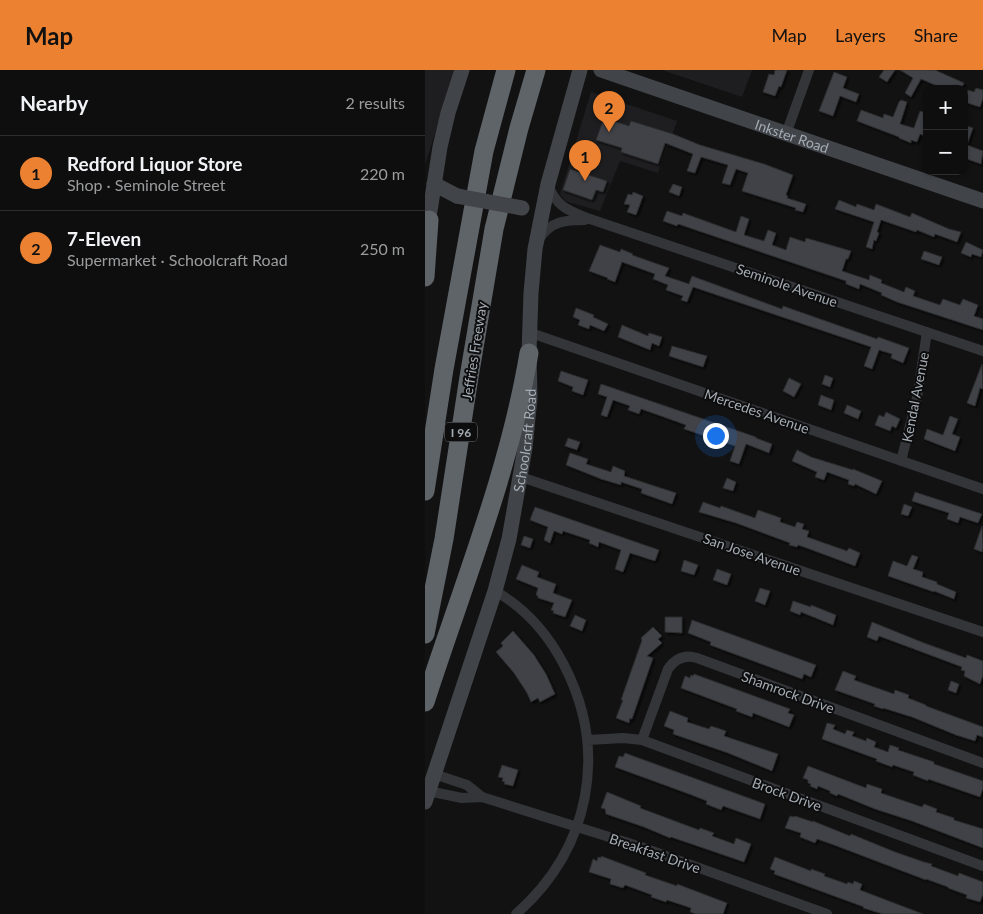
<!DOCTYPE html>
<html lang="en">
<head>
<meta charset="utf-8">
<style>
	:root { --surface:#0e0e0e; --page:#1c1c1c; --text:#f1f3f6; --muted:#9b9c9e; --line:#2e2e2e; --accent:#ec8231 }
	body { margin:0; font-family:Lato,sans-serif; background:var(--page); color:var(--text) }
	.controls { position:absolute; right:15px; top:15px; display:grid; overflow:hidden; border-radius:10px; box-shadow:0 1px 4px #0004 }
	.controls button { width:45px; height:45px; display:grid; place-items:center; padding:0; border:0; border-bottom:1px solid var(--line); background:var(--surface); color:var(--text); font:25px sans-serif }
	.you { position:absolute; left:290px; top:365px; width:18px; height:18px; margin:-12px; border:4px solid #fff; border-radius:50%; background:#1a73e8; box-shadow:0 0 0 8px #1a73e833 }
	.badge { display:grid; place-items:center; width:32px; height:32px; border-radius:50%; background:var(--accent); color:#111; font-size:16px; font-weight:700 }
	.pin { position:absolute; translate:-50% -41px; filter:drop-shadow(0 1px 2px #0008) }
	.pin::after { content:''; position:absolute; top:26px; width:18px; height:15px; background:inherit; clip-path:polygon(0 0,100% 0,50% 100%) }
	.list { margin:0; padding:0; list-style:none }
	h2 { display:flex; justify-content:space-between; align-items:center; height:65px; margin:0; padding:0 20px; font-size:21px }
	h2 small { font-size:16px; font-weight:400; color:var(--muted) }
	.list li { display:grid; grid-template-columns:32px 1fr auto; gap:15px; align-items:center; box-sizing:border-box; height:75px; padding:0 20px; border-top:1px solid var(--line) }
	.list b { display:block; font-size:19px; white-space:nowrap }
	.list p { margin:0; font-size:16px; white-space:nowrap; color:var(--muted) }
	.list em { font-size:16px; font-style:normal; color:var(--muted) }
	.map { position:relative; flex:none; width:558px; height:844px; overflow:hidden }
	header { display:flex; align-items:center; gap:30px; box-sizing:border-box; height:70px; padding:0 25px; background:var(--accent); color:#111 }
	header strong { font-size:24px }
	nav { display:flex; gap:28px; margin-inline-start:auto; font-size:18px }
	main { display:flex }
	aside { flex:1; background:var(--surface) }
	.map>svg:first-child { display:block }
	.built { fill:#1e1e20 }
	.building { fill:#414346; stroke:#2c2d2f; filter:url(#shadow) }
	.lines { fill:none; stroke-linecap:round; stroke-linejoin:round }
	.minor { stroke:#333538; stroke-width:10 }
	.secondary { stroke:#414448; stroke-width:15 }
	.motorway { stroke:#5f6469; stroke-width:19 }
	.secondary-bridge { stroke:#414448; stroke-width:15 }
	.labels { text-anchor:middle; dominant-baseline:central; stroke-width:4; stroke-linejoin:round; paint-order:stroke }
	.shield { fill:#0d0d0e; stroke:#777c82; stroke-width:1 }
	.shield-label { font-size:12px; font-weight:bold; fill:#a4acb4 }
	.street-label { font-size:14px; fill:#a4acb4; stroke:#0d0d0e }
</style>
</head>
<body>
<header>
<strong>Map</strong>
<nav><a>Map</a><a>Layers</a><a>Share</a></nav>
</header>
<main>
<aside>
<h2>Nearby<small>2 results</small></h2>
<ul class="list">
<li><span class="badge">1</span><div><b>Redford Liquor Store</b><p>Shop · Seminole Street</p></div><em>220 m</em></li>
<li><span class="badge">2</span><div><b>7-Eleven</b><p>Supermarket · Schoolcraft Road</p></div><em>250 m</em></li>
</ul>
</aside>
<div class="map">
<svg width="558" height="844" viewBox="0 0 558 844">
	<defs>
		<filter id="shadow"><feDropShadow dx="2" dy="2" stdDeviation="1" flood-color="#0009"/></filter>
	</defs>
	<rect width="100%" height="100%" fill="#121213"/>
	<path class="built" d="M0 0H30L0 95Z
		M237 0H327L317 27Z
		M166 22 252 51 233 103 195 91 175 141 140 131 135 124Z"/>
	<path class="building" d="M350 0H362L356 17 354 16 350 26 338 22 344 4 349 5Z
		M459 0H470L462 12 454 7Z
		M475 0H510L539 13 536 19H519L496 9 486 27 480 23 488 8Z
		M409 2 422 7 418 18 434 24 431 32 415 26 408 46 394 41Z
		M551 18 558 20V28L555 37 539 32 543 20 549 22Z
		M476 30 482 32 475 54 489 58 495 41 502 43V67L495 64 492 72 486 70V73L474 68V67L432 51 436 40 458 48 459 44 468 47 474 32Z
		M179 48 204 56 206 51 248 64 275 75 339 94 368 105 361 125 363 126 362 128 381 134 378 142 370 140 371 138 317 121 323 103 311 99 305 115 297 113 303 95 276 87 270 103 262 101 268 84 240 73 233 94 196 82 197 78 171 70Z
		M539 55 548 58 542 75 558 81 556 94 539 88Z
		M145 99 182 111 178 122 171 120 167 130 138 120Z
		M248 114 257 117 254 126 244 122Z
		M208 122 218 126 211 145 202 142 205 135 199 134 203 124 207 125Z
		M414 130 431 137 432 134 449 140 451 134 485 147 487 143 524 159 536 162 532 172 510 164 509 167 492 160 491 162 456 150 452 162 454 163 451 171 449 170 447 179 441 177 449 152 410 139Z
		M242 141 257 146 258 143 311 162 316 146 324 149 319 165 339 171 343 160 351 163 347 175 361 180 365 167 380 172 381 168 426 181 423 189H421L417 201 444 210 445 205 457 210 456 213 479 222 481 217 490 221 488 226 515 235 518 229 535 235 538 229 553 235 549 246 558 249V260L472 232 456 225 457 223 435 214 434 219 421 214V211L253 154 252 156 238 151Z
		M541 172 558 180 556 187 547 184 546 187 536 183Z
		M175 175 195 182 196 179 208 184 207 185 244 198 240 206 264 214 267 206 357 239 358 236 415 256 452 269 453 267 484 278 478 293 466 288 467 284 454 280 447 299 439 296 446 277 268 217 262 232 256 230 258 226 241 220 243 215 228 209 230 204 197 192 190 212 182 209 183 208 164 201Z
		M499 181 517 187 514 195 496 189Z
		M151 238 169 245 168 247 183 254 179 261 165 255 164 259 153 255 155 250 148 247Z
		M197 255 223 266 224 263 237 267 234 276 227 273 225 280 193 267Z
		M247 276 282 286 278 297 244 286Z
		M557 294 558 319 555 318 550 336 542 333Z
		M136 301 163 310 158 325 147 321 148 317 133 311Z
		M400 305 408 308 405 317 397 314Z
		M364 308 376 314 369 327 358 321Z
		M176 314 331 367V368L347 374 344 383 321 374 314 394 305 391 310 376 259 359 261 355 236 346 216 339 214 344 203 340 205 336 188 330 182 347 176 345 182 327 173 324Z
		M396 325 409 330 406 340 393 335Z
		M422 335 436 341 433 349 419 343Z
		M461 342 475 349 471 358 467 356 465 361 450 355 454 345 459 347Z
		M525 346 533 349 527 364 535 367 530 381 499 369 502 359 518 365Z
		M143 368 155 372 152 380 140 376Z
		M372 380 386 387 428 400V399L457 411 451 424 430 414 429 416 423 414 424 410 402 402 399 410 390 407 392 402 367 391Z
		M145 383 163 389 161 394 186 402 188 396 200 401 199 406 251 423 247 434 216 423 217 419 196 412V415L176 409 141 395Z
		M302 408 311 412 308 421 298 418Z
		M490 422 557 444 553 453 535 447 533 453 522 449 524 443 487 431Z
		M278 432 295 438 296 436 330 448 333 440 356 448 355 452 370 457 372 452 379 454 377 459 384 461 382 467 422 481 424 478 435 483 430 496 379 477 373 475 372 477 364 475 365 473 311 453 274 442Z
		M479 434 487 437 483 446 476 444Z
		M110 437 234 480 230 491 205 483 198 502 190 499 196 480 174 472 173 477 164 473 165 470 138 461 137 464 129 461 125 473 119 470 123 457 105 450Z
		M557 456 558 478 557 482 549 479Z
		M99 466 108 469 105 478 96 475Z
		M487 485 493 487 488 499 498 502 497 507 512 512V514L531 522 529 529 509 521V522L463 506 468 491 482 496Z
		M259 490 273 495 269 505 256 501Z
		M97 495 114 502 112 507 131 514 128 523 147 530 140 547 128 543 129 541 126 540 129 533 113 528V526L111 525 113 518 91 509Z
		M292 499 306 504 302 515 288 510Z
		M335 518 345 521 340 535 330 531Z
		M368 531 386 537V535L411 545 408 555 376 542 375 545 365 541Z
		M150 545 161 550 157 561 145 556Z
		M240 547H257V563L240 562Z
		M267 550 391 595 386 607 379 604 377 609 285 575 286 572 263 563Z
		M447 552 499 573 541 588 542 585 558 591V605L555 614 539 606 540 601 536 600 537 597 454 566 452 571 442 567Z
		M228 557 237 566 233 569 237 573 222 586 228 588 207 649 205 648 204 653 191 648 198 630H196L217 570 216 568Z
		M88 561 109 585 121 604 130 624 115 632 113 628 106 632 102 623 89 603 71 582 78 576 76 573Z
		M418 601 431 606 429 610 469 624 470 620 484 625 483 628 501 635V636L558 657V667L552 665 550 671 531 665 487 647 458 638V639L449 636 450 634 410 620Z
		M269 604 365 639 363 643 369 645 364 657 328 643 327 647 311 641 312 639 256 618 260 606 265 608 266 605 268 606Z
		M526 611 534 614 531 623 523 620Z
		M245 641 263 648 262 652 284 659 286 656 301 661 299 666 353 684 347 701 303 683 248 664 249 660 239 656Z
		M402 653 410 655 408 659 420 664 422 660 429 662 427 666 441 671 442 668 451 672 449 677 463 682 465 675 474 678 473 680 509 692V694L558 711V718L555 727 503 709V711L488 705 489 702 468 695 467 697 451 691 452 689 397 669Z
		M200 683 340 734 335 749 298 736 296 740 281 734 282 731 264 724 190 697 194 686 198 687Z
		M77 695 93 700 88 716 79 714 80 712 77 711 78 708 73 707Z
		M383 696 441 718 442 714 457 719 456 723 497 737 499 734 512 739 511 742 529 748V750L558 759V778L487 751 450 739 413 724 412 726 405 723V721L393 716 392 719 385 716 386 714 383 713V710L378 708Z
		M182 722 216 736 215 738 274 760 275 758 289 763 287 766 309 774 311 768 326 774 319 792 246 767 245 768 219 757 181 744 180 739 176 738Z
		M365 746 369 747 370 746 388 752V751L425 766 426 764 470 782 499 792 507 794 506 796 533 806 534 803 558 812V824L555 832 541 828 542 825 523 818V817L501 809V810L409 775 392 769 390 773 375 767 376 763 360 758Z
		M176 786 221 803 220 805 223 806 252 816V814L302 833 298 844H271L265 842 266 838 242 830 241 832 226 827 227 825 200 815 198 818 185 814 186 809 164 802 168 789 172 791 173 787 176 788Z
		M350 787 386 801V799L400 804 399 806 422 814 423 812 428 814 429 811 437 814 435 820 498 844H458L438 838 439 837 349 804 350 801 345 799Z"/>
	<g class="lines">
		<path class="minor" d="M361 64 384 0
			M123 115C132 138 145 141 165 149L558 281
			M114 169C126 151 140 150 160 150
			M106 263 558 419
			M476 391 492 328 502 262
			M96 407 558 562
			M70 521C100 538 123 564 139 595 184 682 165 779 91 844
			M163 670 198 668 217 670 558 796
			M217 670 243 599C250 589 259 584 272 588L558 693
			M9 704 42 715 57 727
			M3 721 37 728 57 727 216 777 402 844"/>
		<g class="secondary">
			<path id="s1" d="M176 0 558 131"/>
			<path d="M9 114 32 126"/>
			<path d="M2 160 15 77 23 43 37 0"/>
			<path id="s2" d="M0 732 70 521 84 469 100 378 105 328 104 283 106 223 110 179 123 114 155 0"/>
		</g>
		<path class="motorway" d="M0 207 4 150
			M0 421 19 299 59 81 81 0
			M0 564 19 469 44 307 69 159 94 58 111 0
			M0 632C37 517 84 403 104 283"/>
		<path class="secondary-bridge" d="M32 126 97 138"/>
	</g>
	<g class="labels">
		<rect class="shield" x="20" y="352.5" width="32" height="19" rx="4"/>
		<g class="shield-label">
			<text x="36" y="362">I 96</text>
		</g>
		<g class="street-label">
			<text stroke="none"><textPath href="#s1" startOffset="202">Inkster Road</textPath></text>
			<text transform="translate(362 215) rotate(19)">Seminole Avenue</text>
			<text transform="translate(49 281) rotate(-81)">Jeffries Freeway</text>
			<text transform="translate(490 327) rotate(-79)">Kendal Avenue</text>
			<text transform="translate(332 341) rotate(19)">Mercedes Avenue</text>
			<text stroke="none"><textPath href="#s2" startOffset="376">Schoolcraft Road</textPath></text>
			<text transform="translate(327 484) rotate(19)">San Jose Avenue</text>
			<text transform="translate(363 622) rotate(20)">Shamrock Drive</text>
			<text transform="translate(362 724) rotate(20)">Brock Drive</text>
			<text transform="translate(230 783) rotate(19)">Breakfast Drive</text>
		</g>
	</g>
</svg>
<div class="controls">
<button>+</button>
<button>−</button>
</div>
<div class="you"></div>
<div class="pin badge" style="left:160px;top:111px">1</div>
<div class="pin badge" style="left:184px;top:62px">2</div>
</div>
</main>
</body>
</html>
